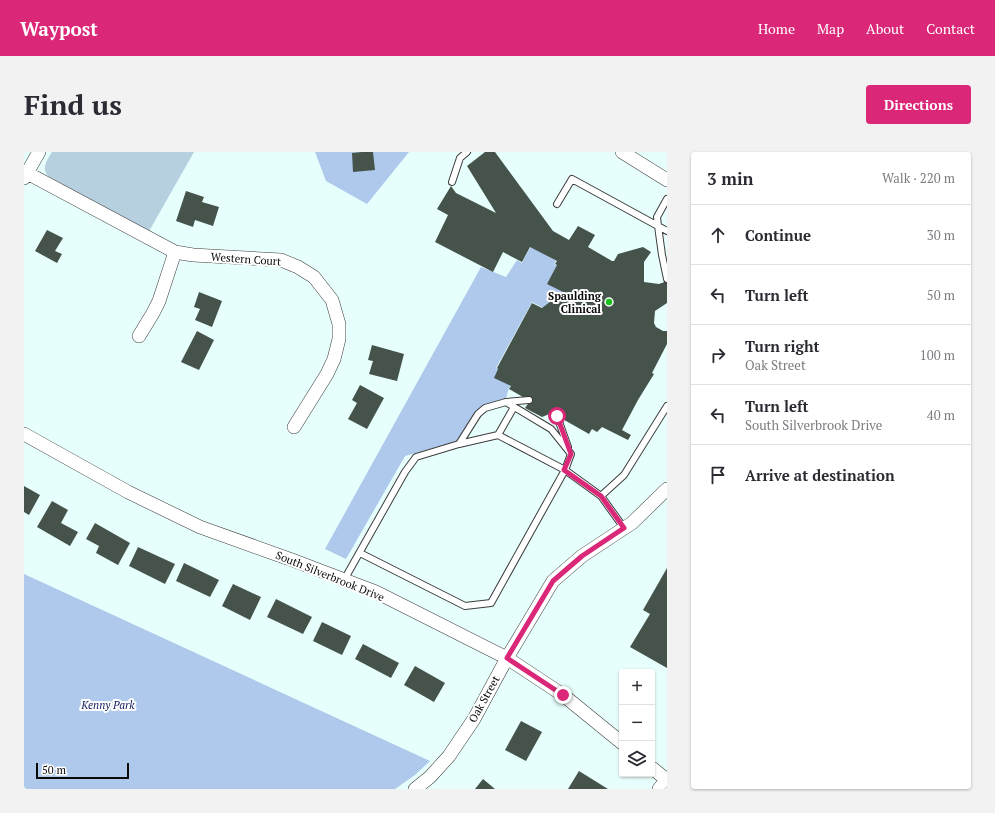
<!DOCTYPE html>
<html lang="en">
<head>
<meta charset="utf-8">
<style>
	:root { --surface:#fff; --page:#f2f2f3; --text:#2b2b33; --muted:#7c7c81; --line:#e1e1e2; --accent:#db2777 }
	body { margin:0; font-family:"PT Serif",serif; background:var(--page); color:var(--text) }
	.controls { position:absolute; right:12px; bottom:12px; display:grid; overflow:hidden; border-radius:4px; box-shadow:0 1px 3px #0004 }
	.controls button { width:36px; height:36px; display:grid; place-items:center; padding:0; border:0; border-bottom:1px solid var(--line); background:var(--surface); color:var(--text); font:20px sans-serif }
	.scale { position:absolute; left:12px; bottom:10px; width:93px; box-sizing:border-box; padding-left:4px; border:2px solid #090909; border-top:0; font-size:11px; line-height:14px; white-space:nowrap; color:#090909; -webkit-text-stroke:3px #fff; paint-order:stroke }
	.stop { position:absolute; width:12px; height:12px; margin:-9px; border:3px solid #db2777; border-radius:50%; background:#fff }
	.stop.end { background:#db2777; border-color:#fff; box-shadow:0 1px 4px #0008 }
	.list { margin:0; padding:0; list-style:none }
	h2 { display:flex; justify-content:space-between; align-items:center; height:52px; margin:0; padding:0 16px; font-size:17px }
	h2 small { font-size:13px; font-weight:400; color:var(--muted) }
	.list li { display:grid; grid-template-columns:26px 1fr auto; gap:12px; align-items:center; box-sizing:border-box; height:60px; padding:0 16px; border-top:1px solid var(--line) }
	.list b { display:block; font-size:15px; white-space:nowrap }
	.list p { margin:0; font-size:13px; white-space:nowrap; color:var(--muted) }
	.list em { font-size:13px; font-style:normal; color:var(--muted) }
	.icon { flex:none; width:22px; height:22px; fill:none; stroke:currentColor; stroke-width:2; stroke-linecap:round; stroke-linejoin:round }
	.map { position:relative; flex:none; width:643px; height:637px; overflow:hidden; border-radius:4px }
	header { display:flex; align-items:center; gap:24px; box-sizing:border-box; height:56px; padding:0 20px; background:var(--accent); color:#fff }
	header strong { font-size:19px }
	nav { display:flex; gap:22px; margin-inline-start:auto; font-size:14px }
	.intro { display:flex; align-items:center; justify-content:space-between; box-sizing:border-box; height:96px; padding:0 24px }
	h1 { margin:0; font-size:28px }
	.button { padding:10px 18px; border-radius:4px; background:var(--accent); color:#fff; font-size:14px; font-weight:700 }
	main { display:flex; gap:24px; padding:0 24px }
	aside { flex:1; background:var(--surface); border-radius:4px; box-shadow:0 1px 3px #0004 }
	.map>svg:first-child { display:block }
	.green { fill:#aec9eb }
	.cemetery { fill:#b7d0e0 }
	.building { fill:#45534b }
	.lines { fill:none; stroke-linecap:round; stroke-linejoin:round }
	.lane-casing { stroke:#3c3c3c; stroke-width:8 }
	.street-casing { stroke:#3c3c3c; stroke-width:14 }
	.lane { stroke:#fff; stroke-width:6 }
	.street { stroke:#fff; stroke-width:13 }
	.route { stroke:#db2777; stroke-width:5 }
	.poi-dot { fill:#1ac11f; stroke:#fff; stroke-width:1.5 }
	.labels { text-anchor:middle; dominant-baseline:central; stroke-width:4; stroke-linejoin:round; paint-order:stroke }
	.street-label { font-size:11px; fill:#090909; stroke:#fff }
	.poi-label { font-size:11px; font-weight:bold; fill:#090909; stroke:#fff; text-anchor:end }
	.park-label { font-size:11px; font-style:italic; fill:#172164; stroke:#fff }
</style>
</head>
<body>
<header>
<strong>Waypost</strong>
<nav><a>Home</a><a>Map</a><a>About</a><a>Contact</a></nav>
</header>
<div class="intro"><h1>Find us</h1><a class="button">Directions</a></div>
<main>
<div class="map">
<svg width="643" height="637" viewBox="0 0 643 637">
	<rect width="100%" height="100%" fill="#e6fffc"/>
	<path class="green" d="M291 0H385L343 52 302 29Z
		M507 94 532 109 530 112 535 115 539 139 527 160 508 150 472 216 490 227 485 236 482 246 457 254 433 289 381 304 322 407 301 397 457 115 482 125 493 108 498 111Z
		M0 422 406 609 391 623 371 637H0Z"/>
	<path class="cemetery" d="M28 0H170L124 81 24 24C17 16 23 8 28 0Z"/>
	<path class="building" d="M338 0H349L351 18 329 20 328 1Z
		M461 0H471L529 79 545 88 554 74 571 83 564 95 588 109H590L594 102 619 95 627 100 620 110V130L635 132 643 129V151L631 159 630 171 632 175 639 179H643V192L628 221 630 222 614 248 598 278 607 283 604 288 578 275 573 280 568 277 565 282 528 261 518 265 501 256 506 249 485 237 487 234 470 226 474 217 473 216 508 151 518 156 539 140 523 132 533 113 531 112 533 109 506 95 498 110 479 100 469 120 411 90 424 63 413 57 427 34 432 41 472 61 443 14Z
		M162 39 180 45 178 50 195 55 189 74 171 68 169 75 152 69Z
		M23 78 39 86 31 99 38 102 33 111 11 99Z
		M175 140 198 149 188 175 171 168 176 157 170 155Z
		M173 179 190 188 175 218 157 210Z
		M348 193 380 202 373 229 345 222 349 209 344 208Z
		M336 233 360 246 343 277 324 267 333 251 328 248Z
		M0 334 16 343 5 363 0 360Z
		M28 349 44 358 37 371 54 380 46 394 13 375Z
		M71 371 106 391 94 413 72 401 75 394 62 387Z
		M114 395 151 412 141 432 105 414Z
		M160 411 195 428 186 445 152 429Z
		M643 416V516L606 495 626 462 619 458Z
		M209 432 237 445 226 468 198 454Z
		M252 447 288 465 279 482 243 465Z
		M298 470 327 484 318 503 289 489Z
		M339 492 375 511 367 526 331 507Z
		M391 514 421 531 410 550 380 533Z
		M497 569 518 580 502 609 481 598Z
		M555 619 584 637H544Z
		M459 627 471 637H451Z"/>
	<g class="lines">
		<g class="lane-casing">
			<path id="lane" d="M428 30 436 6 443 0
				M643 47 633 65 634 74 643 79
				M533 52 548 27 634 74 638 103 643 127
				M482 250 505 248
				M533 264 544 295
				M474 283 490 255
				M577 344 600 323 643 254
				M336 401 441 454 467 451 541 318 474 283 435 292
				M320 428 381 320 392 305 435 292 454 262 461 256 482 250 527 277 547 302 541 318 577 344 600 376"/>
		</g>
		<g class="street-casing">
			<path id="street" d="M598 0 643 28
				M3 21 151 100 169 103 257 108 274 115 290 125 308 148 315 172V187L310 207 303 222 270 275
				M0 26 15 0
				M115 184 129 161 135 149 151 100
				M0 282 104 340 176 375 271 409 352 440 483 506 539 543 598 591
				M628 616 643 628
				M391 637 406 625 425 604 450 567 483 506 529 429 558 404 608 371 643 337
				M635 637 642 628"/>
		</g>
		<use href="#lane" class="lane"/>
		<use href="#street" class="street"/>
	</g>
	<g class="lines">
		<path class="route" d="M533 264 547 302 540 318 577 344 600 376 558 404 529 429 483 506 539 543"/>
	</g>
	<circle class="poi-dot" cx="585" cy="150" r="4"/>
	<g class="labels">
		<g class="street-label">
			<text transform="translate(222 107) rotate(4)">Western Court</text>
			<text transform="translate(306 424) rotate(22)">South Silverbrook Drive</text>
			<text transform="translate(460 547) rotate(-61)">Oak Street</text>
		</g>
		<g class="poi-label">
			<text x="577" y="144">Spaulding<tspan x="577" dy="13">Clinical</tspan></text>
		</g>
		<g class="park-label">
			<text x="84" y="553">Kenny Park</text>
		</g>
	</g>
</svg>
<div class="controls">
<button>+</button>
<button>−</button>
<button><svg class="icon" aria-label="layers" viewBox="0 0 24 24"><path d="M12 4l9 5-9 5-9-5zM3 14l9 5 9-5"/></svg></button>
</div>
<div class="scale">50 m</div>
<div class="stop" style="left:533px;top:264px"></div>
<div class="stop end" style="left:539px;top:543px"></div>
</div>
<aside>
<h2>3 min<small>Walk · 220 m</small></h2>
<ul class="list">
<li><svg class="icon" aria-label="ahead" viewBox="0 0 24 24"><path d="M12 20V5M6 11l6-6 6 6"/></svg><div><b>Continue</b></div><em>30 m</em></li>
<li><svg class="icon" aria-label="left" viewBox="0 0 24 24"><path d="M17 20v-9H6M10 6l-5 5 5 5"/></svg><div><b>Turn left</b></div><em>50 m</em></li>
<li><svg class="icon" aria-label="right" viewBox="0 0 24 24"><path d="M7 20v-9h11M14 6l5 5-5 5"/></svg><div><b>Turn right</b><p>Oak Street</p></div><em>100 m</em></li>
<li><svg class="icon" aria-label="left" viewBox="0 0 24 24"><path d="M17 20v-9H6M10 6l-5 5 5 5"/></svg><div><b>Turn left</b><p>South Silverbrook Drive</p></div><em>40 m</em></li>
<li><svg class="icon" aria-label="arrive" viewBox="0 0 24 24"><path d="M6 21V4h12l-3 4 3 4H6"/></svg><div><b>Arrive at destination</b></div></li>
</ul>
</aside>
</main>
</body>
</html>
